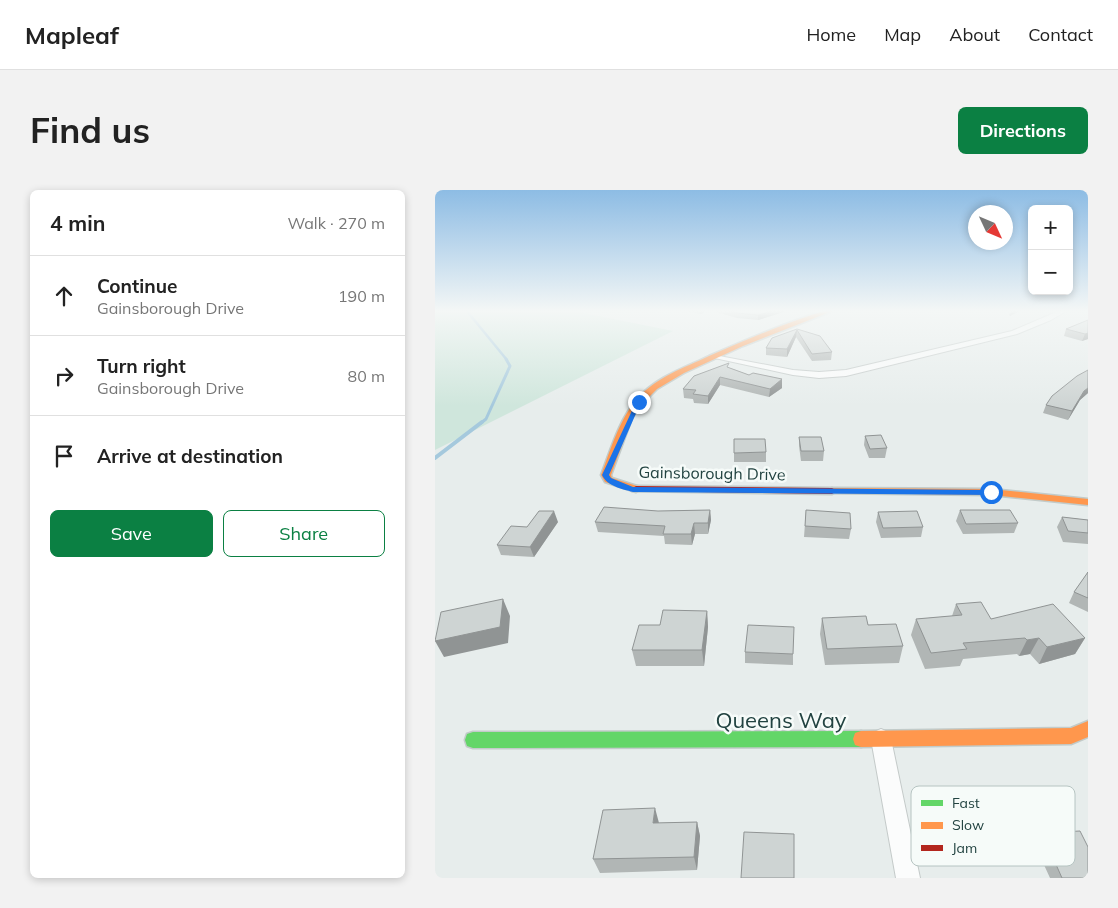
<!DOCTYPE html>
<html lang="en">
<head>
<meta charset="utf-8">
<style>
	:root { --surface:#fff; --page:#f2f2f2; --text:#222; --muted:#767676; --line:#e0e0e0; --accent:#0b8043 }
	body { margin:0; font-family:Mulish,sans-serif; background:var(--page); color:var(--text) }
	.controls { position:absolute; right:15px; top:15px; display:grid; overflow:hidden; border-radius:8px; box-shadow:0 2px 8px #0003 }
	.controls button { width:45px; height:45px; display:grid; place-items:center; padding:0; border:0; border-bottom:1px solid var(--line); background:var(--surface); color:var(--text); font:25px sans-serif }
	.compass { position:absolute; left:533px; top:15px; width:45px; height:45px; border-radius:50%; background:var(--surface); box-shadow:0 2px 8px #0003; rotate:134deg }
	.stop { position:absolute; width:15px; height:15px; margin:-11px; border:4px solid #1a73e8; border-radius:50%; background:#fff }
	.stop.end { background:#1a73e8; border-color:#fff; box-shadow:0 1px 5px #0008 }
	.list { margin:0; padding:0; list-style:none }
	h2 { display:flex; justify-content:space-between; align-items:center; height:65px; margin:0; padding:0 20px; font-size:21px }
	h2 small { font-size:16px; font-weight:400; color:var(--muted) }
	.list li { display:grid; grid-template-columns:32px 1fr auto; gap:15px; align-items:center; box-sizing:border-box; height:80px; padding:0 20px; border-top:1px solid var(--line) }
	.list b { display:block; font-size:19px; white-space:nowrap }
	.list p { margin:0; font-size:16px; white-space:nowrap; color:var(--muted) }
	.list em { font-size:16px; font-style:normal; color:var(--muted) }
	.actions { display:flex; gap:10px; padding:15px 20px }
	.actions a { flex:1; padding:11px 0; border:1px solid var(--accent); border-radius:8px; text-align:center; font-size:18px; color:var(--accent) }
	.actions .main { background:var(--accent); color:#fff }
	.icon { flex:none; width:28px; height:28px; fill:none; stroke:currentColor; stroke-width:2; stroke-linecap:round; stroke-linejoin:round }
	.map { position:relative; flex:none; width:653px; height:688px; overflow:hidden; border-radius:8px }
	header { display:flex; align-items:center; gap:30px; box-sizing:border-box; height:70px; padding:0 25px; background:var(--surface); border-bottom:1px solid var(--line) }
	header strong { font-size:24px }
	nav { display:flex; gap:28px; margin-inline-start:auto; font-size:18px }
	.intro { display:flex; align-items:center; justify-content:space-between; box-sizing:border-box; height:120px; padding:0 30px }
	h1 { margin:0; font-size:35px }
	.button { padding:12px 22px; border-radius:8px; background:var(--accent); color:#fff; font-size:18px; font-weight:700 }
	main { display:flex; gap:30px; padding:0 30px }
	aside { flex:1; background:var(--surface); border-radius:8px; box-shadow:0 2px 8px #0003 }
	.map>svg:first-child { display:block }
	.green { fill:#cfe6dc }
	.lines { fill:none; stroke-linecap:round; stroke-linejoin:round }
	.stream-far2 { stroke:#a5c9dd; stroke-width:2.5 }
	.stream-far1 { stroke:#a5c9dd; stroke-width:3 }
	.stream { stroke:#a5c9dd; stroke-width:4 }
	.street-casing { stroke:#c4cac9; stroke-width:2 }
	.fast-casing { stroke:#c2cbc9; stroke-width:3 }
	.slow-casing { stroke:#c2cbc9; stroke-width:3 }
	.jam-casing { stroke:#c2cbc9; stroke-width:3 }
	.street { fill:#fbfcfc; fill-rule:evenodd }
	.fast { fill:#63d668; fill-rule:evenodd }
	.slow { fill:#ff974d; fill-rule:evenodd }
	.jam { fill:#b3261e; fill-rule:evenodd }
	.wall { fill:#b1b6b5 }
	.shaded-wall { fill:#909494 }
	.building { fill:#ced4d3; stroke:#909494 }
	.route { fill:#1a73e8 }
	.labels { text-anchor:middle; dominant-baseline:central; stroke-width:5; stroke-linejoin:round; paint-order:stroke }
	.far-street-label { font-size:16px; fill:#224341; stroke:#f6fbf9 }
	.near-street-label { font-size:22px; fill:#224341; stroke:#f6fbf9 }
	.key { fill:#f6fbf9; stroke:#b6c4c2; stroke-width:1 }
	.key-label { font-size:14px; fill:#224341 }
</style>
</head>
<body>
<header>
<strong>Mapleaf</strong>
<nav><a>Home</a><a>Map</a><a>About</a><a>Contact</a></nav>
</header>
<div class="intro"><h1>Find us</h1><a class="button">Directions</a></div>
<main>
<aside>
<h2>4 min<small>Walk · 270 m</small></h2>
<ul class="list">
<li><svg class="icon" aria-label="ahead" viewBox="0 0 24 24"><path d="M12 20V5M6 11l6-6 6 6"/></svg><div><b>Continue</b><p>Gainsborough Drive</p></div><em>190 m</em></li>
<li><svg class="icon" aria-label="right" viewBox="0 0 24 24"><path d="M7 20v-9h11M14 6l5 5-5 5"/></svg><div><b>Turn right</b><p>Gainsborough Drive</p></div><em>80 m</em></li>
<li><svg class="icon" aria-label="arrive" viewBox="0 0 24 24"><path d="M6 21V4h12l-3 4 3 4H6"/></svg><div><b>Arrive at destination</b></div></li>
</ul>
<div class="actions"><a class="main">Save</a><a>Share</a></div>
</aside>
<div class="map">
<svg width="653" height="688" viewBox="0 0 653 688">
	<rect width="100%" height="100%" fill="#e7edec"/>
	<path class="green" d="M0 120H134L238 141 0 260Z"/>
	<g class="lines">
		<path class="stream-far2" d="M31 120 72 170"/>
		<path class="stream-far1" d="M46 233 51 229 75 176 71 169"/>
		<path class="stream" d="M0 268 47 232"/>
		<g class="street-casing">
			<path id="street" d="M626 120H633L616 130 582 144 411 186 384 188 358 185 275 167 279 165 358 180 384 182 411 180 577 141Z
				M446 539 453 542 456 549 485 688H461L436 549 439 542Z"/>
		</g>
		<g class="fast-casing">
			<path id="fast" d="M426 541 432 543 434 549 432 555 426 557 38 558 32 556 30 550 32 544 38 542Z"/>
		</g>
		<g class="slow-casing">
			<path id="slow" d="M392 120H400L308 156 249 183 222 199 207 214 197 228 176 285 177 288 205 297 206 299 201 302 170 292 166 285C176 259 184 230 202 209 221 187 249 178 274 166 313 149 352 132 392 120Z
				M397 298 556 299 653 309V315L556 305 393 303 392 301Z
				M653 531V547L636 554 426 557 420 555 418 549 420 543 426 541 636 538Z"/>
		</g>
		<g class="jam-casing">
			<path id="jam" d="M201 296 397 298 402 301 397 304 197 301 196 299Z"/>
		</g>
		<use href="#street" class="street"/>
		<use href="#fast" class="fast"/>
		<use href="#slow" class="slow"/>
		<use href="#jam" class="jam"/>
	</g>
	<path class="wall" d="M246 120H272L266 124 255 122Z
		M274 120H355L323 130 302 128Z
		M576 120H586L575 126 574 125Z
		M653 130V149L647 151 629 146 631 139Z
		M362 139 397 162 396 170 377 171 361 147 352 167 331 165V158Z
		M295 178 314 185 347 189V198L334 207 285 195 273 214 259 213 258 209 249 208 248 199Z
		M653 180V203L645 210 633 230 608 223 611 215Z
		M430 246 452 258 450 268H434L429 255Z
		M364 247 389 261 388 271H366L364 256Z
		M331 262V272H299V263Z
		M275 320 276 330 273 344H260L257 355 230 354 229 346 163 342 160 332 223 321Z
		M371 320 416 339 414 349 369 347Z
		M525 320 583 333 579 343 528 344 521 331Z
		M443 322 488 337 486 347 446 348 441 332Z
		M627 327 653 330V354L628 352 622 337Z
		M123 332 99 367 66 365 62 355 92 337Z
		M653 382V422L634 413 639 402Z
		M521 414 556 429 650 448 640 464 604 474 595 464 584 466 582 464 528 469 525 476 490 479 476 445 481 429 517 426Z
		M272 421 273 437 269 476H201L197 460 225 435Z
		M387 428 433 435 468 456 464 473 390 475 385 444Z
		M310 462 358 464V475L310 473Z
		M262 632 265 646 262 680 165 683 158 669 224 633Z
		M607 643 653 688H615L599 653Z"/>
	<path class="shaded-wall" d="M265 120H272L266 124Z
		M340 120H355L323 130V125Z
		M577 120H586L575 126Z
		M362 140 361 147 352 167V159Z
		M653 143V149L647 151 650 144Z
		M285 187V195L273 214V206Z
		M347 189V198L334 207 335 199Z
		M653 198V203L645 210 633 230 637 221 649 201Z
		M275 320 276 330 273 344V333Z
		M119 321 123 332 99 367 95 357Z
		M259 333 260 344 257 355 256 344Z
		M68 409 75 426 73 453 9 467 0 451Z
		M272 421 273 437 269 476 267 460Z
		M604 448 595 464 584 466 592 450Z
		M650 448 640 464 604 474 612 457Z
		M220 618 224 633H218Z
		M262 632 265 646 262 680 259 667Z"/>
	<path class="building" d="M291 120H340L323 125 302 123Z
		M653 130V143L650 144 631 139Z
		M362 139 385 146 397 162 377 164 362 140 352 159 331 158 337 148Z
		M294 173 292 177 314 185 318 183 347 189 335 199 285 187 273 206 258 204 261 200 248 199 259 186Z
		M653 180V198L649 201 637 221 611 215 617 206 642 186Z
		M446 245 452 258 435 259 430 246Z
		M364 247H386L389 261H366Z
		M299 249H330L331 262 299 263Z
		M169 317 223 321 275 320 273 333H259L256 344H228L230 336 160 332Z
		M371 320 415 323 416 339 370 336Z
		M525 320H575L583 333 531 334Z
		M104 321H119L95 357 62 355 76 336 92 337Z
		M482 321 488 337 448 338 443 322Z
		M627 327 653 330V343L633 341Z
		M653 382V408L639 402Z
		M68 409 65 437 0 451 6 422Z
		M546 412 556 429 618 414 650 448 612 457 604 448 592 450 590 448 528 453 532 459 496 463 481 429 527 425 521 414Z
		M228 420 272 421 267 460H197L204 435H225Z
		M431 426 433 435 461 434 468 456 392 459 387 428Z
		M313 435 359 437 358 464 310 462Z
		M220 618 218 633 262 632 259 667 158 669 168 620Z
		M645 641 653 657V688H627L607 643Z
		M309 642 359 644V688H306Z"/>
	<linearGradient id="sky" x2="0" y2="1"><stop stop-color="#8dbce4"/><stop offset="0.56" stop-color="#f4f7f6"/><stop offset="1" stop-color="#f4f7f6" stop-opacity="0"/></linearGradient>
	<rect width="653" height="216" fill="url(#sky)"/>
	<path class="route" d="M204 211 206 212 174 285 176 288 198 297 556 300 560 302 556 305 198 302C187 299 172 296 167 285L201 212Z"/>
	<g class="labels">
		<g class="far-street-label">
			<text transform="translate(277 283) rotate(1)">Gainsborough Drive</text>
		</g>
		<g class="near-street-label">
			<text x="346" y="530">Queens Way</text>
		</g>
	</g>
	<rect x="476" y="596" width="164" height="80" rx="8" class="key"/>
	<rect x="486" y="610" width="22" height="6" fill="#63d668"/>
	<rect x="486" y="632" width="22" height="7" fill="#ff974d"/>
	<rect x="486" y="655" width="22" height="6" fill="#b3261e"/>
	<g class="key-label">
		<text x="517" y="618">Fast</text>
		<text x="517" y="640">Slow</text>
		<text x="517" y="663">Jam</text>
	</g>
</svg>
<div class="controls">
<button>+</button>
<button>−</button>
</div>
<svg class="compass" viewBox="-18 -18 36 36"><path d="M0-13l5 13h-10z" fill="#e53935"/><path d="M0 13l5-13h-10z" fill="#767676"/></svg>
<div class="stop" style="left:556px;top:302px"></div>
<div class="stop end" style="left:204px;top:212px"></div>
</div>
</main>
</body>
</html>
